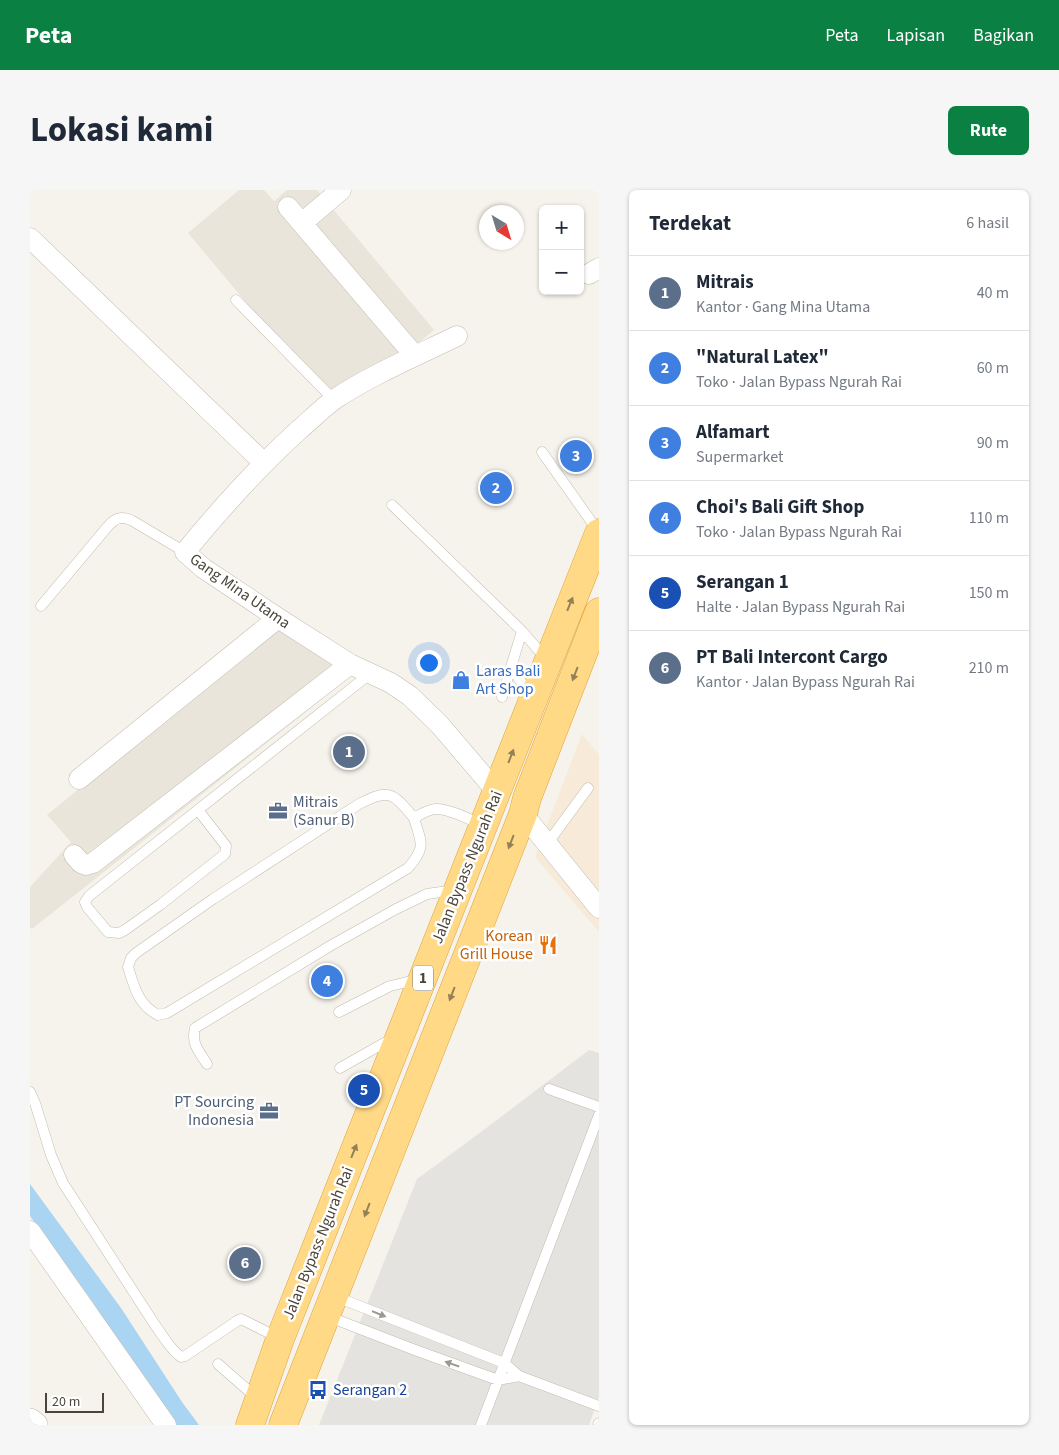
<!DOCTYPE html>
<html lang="id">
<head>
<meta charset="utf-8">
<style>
	:root { --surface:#fff; --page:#f6f6f7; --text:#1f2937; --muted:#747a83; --line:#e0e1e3; --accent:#0b8043 }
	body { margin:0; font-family:"Source Sans 3",sans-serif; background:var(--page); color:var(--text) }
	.controls { position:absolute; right:15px; top:15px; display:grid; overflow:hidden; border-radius:8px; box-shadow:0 1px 4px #0004 }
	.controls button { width:45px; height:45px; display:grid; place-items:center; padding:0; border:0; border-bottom:1px solid var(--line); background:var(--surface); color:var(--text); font:25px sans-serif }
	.compass { position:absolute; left:449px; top:15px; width:45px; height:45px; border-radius:50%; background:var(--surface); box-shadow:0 1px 4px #0004; rotate:142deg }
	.scale { position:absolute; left:15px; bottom:12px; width:59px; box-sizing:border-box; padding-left:5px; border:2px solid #4b4439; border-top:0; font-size:14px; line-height:18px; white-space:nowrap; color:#4b4439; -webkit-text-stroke:4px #fff; paint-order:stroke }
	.you { position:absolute; left:398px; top:472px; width:18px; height:18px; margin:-12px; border:4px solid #fff; border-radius:50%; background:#1a73e8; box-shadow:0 0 0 8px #1a73e833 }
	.badge { display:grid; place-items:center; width:32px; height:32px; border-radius:50%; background:var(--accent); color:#fff; font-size:16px; font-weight:700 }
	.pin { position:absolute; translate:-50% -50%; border:2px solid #fff; box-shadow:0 1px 5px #0006 }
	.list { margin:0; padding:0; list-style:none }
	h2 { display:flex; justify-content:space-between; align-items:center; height:65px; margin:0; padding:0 20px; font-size:21px }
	h2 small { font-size:16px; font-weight:400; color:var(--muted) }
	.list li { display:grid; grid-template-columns:32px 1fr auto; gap:15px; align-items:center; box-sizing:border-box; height:75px; padding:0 20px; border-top:1px solid var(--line) }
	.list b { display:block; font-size:19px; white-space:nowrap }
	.list p { margin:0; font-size:16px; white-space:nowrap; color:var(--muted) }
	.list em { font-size:16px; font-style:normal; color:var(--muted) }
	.map { position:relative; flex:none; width:569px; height:1235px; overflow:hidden; border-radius:8px }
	header { display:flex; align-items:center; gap:30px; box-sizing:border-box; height:70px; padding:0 25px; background:var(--accent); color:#fff }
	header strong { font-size:24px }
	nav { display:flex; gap:28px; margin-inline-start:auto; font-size:18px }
	.intro { display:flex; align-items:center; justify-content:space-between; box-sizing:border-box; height:120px; padding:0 30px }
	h1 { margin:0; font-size:35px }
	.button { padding:12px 22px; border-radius:8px; background:var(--accent); color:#fff; font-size:18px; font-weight:700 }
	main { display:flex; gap:30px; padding:0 30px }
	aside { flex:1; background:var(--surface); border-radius:8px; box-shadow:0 1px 4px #0004 }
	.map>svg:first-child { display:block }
	.residential { fill:#eae5da }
	.commercial { fill:#f7ead8 }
	.parking { fill:#e5e3e0 }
	.water { fill:#a9d4f2 }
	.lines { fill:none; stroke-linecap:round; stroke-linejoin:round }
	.service-casing { stroke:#c2bbae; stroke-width:11 }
	.minor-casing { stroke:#c2bbae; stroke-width:21 }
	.tertiary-casing { stroke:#c2bbae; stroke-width:26 }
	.trunk-casing { stroke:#e0a43c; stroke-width:29 }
	.service { stroke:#fff; stroke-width:10 }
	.minor { stroke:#fff; stroke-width:20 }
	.tertiary { stroke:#fff; stroke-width:25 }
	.trunk { stroke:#ffd985; stroke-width:28 }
	.oneway { fill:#938057 }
	.oneway2 { fill:#9c9892 }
	.labels { text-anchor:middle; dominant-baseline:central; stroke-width:5; stroke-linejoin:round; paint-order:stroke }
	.shield { fill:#fff; stroke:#817c74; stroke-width:1 }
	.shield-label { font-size:15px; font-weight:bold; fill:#4b4439 }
	.street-label { font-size:16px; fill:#4b4439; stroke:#fff }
	.shop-label { font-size:16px; fill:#366cbe; stroke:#fff; text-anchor:start }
	.service-label { font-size:16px; fill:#4e5e75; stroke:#fff; text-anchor:start }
	.food-label { font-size:16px; fill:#c56008; stroke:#fff; text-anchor:end }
	.transit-label { font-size:16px; fill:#164399; stroke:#fff; text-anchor:start }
</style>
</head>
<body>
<header>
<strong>Peta</strong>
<nav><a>Peta</a><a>Lapisan</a><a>Bagikan</a></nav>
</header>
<div class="intro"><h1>Lokasi kami</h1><a class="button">Rute</a></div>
<main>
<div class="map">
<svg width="569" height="1235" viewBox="0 0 569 1235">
	<rect width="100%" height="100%" fill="#f6f3ec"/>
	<path class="residential" d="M209 0H234L244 11 257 0H287L404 140 307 221 158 43Z
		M246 437 325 483 2 739 0 737V697L41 652 17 625Z"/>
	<path class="commercial" d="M552 544 569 565V742L505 667Z"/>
	<path class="parking" d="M559 860 569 863V1207L559 1235H289L387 989 451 942Z"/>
	<path class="water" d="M0 994 91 1118 152 1212 169 1235H145L133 1221 62 1111 0 1026Z"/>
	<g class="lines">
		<g class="service-casing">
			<path id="service" d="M206 110 304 210
				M512 262 568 341
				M362 315 492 441 517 470
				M11 416 79 335C86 328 91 326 101 330L155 362
				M492 441 481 477 500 505
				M472 507 481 477
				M168 620 196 656 195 664 130 715 95 740 89 743 78 742 57 717 55 712 59 706 341 483
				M384 628C363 603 359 598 329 614L183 709 106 763 101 768 98 777C104 796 108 815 128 825L137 823 378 678C397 656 391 653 384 628 391 624 399 619 406 619 420 619 439 629 452 635
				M517 654 558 598
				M309 822 360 796 390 789
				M177 874C169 861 161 854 165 838L300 756 366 719 397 704 425 700
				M310 878 363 848
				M519 899 569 917
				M0 902 5 913 21 965 33 993 125 1135C133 1146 140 1159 151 1167L155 1166 207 1131 211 1129 249 1148
				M304 1106 474 1173 489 1186 569 1216
				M297 1126 385 1160 468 1190 489 1186
				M188 1174 228 1209
				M451 1235 569 925
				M568 1235 569 1233"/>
		</g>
		<g class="minor-casing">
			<path id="minor" d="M258 17 385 166
				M272 33 311 0
				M0 48 234 273
				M559 84 569 78
				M427 146C386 166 343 184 305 209 292 218 281 230 270 239 228 277 191 318 155 362L173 378 248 428 320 474 361 493 380 506 409 534 467 602
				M49 589 248 428
				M493 624 569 718
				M44 665 51 673 56 675 63 673 320 474
				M0 1041 136 1235"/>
		</g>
		<g class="tertiary-casing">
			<path id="tertiary" d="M0 1231 5 1235"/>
		</g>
		<g class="trunk-casing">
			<path id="trunk" d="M220 1235 250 1149 569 343
				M253 1235 493 624 497 608 569 422"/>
		</g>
		<use href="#service" class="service"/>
		<use href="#minor" class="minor"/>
		<use href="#tertiary" class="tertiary"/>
		<use href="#trunk" class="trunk"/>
	</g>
	<defs><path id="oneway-solid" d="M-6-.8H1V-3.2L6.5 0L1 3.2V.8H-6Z" transform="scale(1.25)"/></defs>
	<g class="oneway">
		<use href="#oneway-solid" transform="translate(540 414) rotate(-68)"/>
		<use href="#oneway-solid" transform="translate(545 484) rotate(111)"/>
		<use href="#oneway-solid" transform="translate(481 566) rotate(-69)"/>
		<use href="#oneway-solid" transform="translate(481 652) rotate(111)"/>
		<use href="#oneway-solid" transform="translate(422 804) rotate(111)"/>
		<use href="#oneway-solid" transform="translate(324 961) rotate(-68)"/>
		<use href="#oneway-solid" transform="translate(337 1020) rotate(111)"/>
	</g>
	<g class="oneway2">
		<use href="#oneway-solid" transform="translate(349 1124) rotate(22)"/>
		<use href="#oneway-solid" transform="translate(422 1174) rotate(-161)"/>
	</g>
	<defs>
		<g id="shop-bare" transform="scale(1.5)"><path d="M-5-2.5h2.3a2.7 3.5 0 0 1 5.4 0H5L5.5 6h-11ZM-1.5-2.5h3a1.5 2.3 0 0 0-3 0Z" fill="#3f7fe0" stroke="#fff" stroke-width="2.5" paint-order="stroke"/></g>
		<g id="office-bare" transform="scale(1.5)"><path d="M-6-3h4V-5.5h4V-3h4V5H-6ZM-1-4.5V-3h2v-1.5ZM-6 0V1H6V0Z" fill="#5c6f8a" stroke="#fff" stroke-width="2.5" paint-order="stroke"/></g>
		<g id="restaurant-bare" transform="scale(1.5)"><path d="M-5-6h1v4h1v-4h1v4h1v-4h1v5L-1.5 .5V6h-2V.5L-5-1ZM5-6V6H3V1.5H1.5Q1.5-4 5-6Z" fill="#e8710a" stroke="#fff" stroke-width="2.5" paint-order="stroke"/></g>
		<g id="bus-bare" transform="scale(1.5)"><path d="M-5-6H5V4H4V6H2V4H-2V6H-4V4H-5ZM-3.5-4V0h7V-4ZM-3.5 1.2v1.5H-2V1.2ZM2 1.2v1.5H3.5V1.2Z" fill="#1a4fb4" stroke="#fff" stroke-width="2.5" paint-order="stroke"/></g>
	</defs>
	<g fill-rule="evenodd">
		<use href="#shop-bare" x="431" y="490"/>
		<use href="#office-bare" x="248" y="621"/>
		<use href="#restaurant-bare" x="518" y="755"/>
		<use href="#office-bare" x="239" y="921"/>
		<use href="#bus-bare" x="288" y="1200"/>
	</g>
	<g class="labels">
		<rect class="shield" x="383" y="775.5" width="20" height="25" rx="4"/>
		<g class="shield-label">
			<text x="393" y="788">1</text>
		</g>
		<g class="street-label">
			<text transform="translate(210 401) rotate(35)">Gang Mina Utama</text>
			<text transform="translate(437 677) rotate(-68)">Jalan Bypass Ngurah Rai</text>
			<text transform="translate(288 1053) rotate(-68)">Jalan Bypass Ngurah Rai</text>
		</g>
		<g class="shop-label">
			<text x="446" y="481">Laras Bali<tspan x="446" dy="18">Art Shop</tspan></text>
		</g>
		<g class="service-label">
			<text x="263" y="612">Mitrais<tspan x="263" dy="18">(Sanur B)</tspan></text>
			<text x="224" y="912" text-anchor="end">PT Sourcing<tspan x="224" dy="18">Indonesia</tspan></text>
		</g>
		<g class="food-label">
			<text x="503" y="746">Korean<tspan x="503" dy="18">Grill House</tspan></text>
		</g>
		<g class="transit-label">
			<text x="303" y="1200">Serangan 2</text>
		</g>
	</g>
</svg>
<div class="controls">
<button>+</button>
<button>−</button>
</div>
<svg class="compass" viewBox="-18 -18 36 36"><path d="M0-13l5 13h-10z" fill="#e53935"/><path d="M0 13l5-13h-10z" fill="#747a83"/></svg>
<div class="scale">20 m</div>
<div class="you"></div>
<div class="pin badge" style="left:319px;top:562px;background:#5c6f8a">1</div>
<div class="pin badge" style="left:466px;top:298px;background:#3f7fe0">2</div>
<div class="pin badge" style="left:546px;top:266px;background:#3f7fe0">3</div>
<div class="pin badge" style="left:297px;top:791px;background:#3f7fe0">4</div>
<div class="pin badge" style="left:334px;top:900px;background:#1a4fb4">5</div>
<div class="pin badge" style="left:215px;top:1073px;background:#5c6f8a">6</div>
</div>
<aside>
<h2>Terdekat<small>6 hasil</small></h2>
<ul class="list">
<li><span class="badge" style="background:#5c6f8a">1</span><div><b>Mitrais</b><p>Kantor · Gang Mina Utama</p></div><em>40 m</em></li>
<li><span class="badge" style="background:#3f7fe0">2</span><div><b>&quot;Natural Latex&quot;</b><p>Toko · Jalan Bypass Ngurah Rai</p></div><em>60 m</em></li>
<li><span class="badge" style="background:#3f7fe0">3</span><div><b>Alfamart</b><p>Supermarket</p></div><em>90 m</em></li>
<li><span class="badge" style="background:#3f7fe0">4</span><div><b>Choi's Bali Gift Shop</b><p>Toko · Jalan Bypass Ngurah Rai</p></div><em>110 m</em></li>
<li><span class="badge" style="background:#1a4fb4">5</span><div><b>Serangan 1</b><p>Halte · Jalan Bypass Ngurah Rai</p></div><em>150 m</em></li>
<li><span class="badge" style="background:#5c6f8a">6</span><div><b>PT Bali Intercont Cargo</b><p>Kantor · Jalan Bypass Ngurah Rai</p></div><em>210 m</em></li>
</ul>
</aside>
</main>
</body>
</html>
